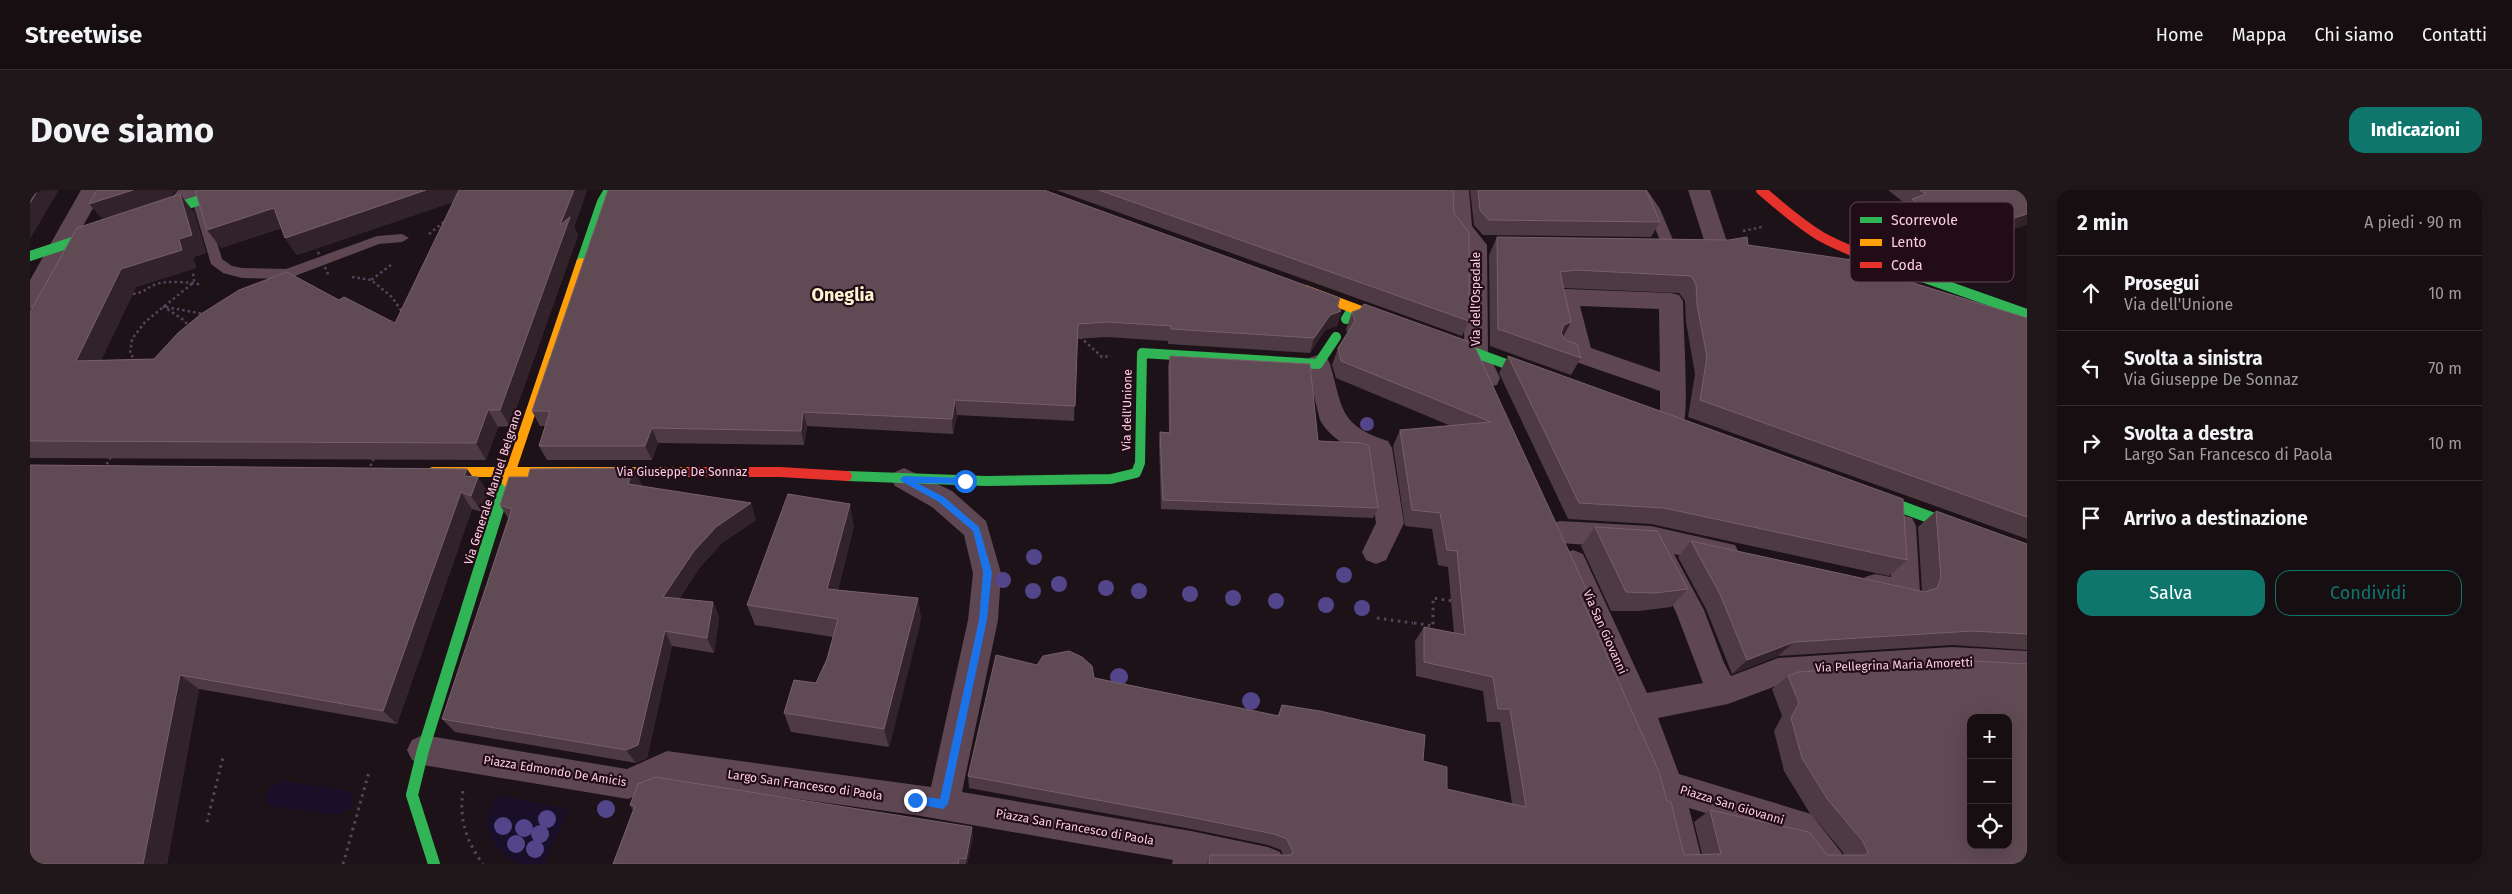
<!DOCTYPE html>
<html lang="it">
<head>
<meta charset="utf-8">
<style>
	:root { --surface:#160e11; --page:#1f171a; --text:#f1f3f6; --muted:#9e9c9f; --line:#352e31; --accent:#0f766e }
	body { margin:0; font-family:"Fira Sans",sans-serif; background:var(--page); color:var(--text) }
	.controls { position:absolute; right:15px; bottom:15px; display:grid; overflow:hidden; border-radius:10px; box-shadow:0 5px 20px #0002 }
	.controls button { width:45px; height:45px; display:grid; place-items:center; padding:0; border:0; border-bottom:1px solid var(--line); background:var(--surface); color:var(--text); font:25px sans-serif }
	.stop { position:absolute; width:15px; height:15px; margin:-11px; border:4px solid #1a73e8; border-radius:50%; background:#fff }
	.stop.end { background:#1a73e8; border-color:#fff; box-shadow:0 1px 5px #0008 }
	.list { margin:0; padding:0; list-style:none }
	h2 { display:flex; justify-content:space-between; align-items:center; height:65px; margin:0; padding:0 20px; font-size:21px }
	h2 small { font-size:16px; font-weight:400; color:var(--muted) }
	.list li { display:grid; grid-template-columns:32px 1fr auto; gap:15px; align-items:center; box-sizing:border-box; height:75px; padding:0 20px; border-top:1px solid var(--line) }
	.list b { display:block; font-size:19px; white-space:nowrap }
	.list p { margin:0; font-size:16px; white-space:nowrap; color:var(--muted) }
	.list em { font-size:16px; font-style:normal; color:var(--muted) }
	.actions { display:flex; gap:10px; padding:15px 20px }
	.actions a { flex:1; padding:11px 0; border:1px solid var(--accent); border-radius:15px; text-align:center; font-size:18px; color:var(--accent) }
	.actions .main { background:var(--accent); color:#fff }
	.icon { flex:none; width:28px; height:28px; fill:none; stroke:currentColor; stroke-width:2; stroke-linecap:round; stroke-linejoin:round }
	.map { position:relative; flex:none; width:1997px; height:674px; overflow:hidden; border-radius:15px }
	header { display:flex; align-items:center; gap:30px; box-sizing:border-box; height:70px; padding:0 25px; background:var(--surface); border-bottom:1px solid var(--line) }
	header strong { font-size:24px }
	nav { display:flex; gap:28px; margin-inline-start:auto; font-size:18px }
	.intro { display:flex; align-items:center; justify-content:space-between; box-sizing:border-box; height:120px; padding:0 30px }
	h1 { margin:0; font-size:35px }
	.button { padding:12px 22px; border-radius:15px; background:var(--accent); color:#fff; font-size:18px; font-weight:700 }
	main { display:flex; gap:30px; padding:0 30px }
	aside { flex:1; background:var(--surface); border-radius:15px; box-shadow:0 5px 20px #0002 }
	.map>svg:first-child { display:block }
	.green { fill:#1a0f29 }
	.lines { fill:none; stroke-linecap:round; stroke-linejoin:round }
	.path-far1 { stroke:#58435d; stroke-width:2.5; stroke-dasharray:2.5 3; stroke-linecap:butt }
	.path { stroke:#58435d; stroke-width:3; stroke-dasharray:2.5 4.5; stroke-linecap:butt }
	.lane { fill:#5e4653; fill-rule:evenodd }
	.street { fill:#5e4653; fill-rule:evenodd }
	.fast-far1 { stroke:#30b455; stroke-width:10 }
	.fast { stroke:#30b455; stroke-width:12 }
	.slow { stroke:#ff9f0a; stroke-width:10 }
	.jam { stroke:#e5322d; stroke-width:10 }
	.path-bridge { stroke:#58435d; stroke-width:2.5; stroke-dasharray:2.5 3; stroke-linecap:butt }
	.tree { fill:#534589 }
	.wall { fill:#4d3a42 }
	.shaded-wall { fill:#32232a }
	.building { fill:#604a54; stroke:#795f6b; fill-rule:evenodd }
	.route { fill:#1a73e8 }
	.labels { text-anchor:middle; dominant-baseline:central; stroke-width:4.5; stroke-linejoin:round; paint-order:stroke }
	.street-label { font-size:12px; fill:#ffcee6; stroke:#220d16 }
	.district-label { font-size:18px; font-weight:bold; fill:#fff4d0; stroke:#220d16 }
	.key { fill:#220d16; stroke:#644754; stroke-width:1 }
	.key-label { font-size:14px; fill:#ffcee6 }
</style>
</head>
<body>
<header>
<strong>Streetwise</strong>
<nav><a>Home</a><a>Mappa</a><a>Chi siamo</a><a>Contatti</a></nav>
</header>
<div class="intro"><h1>Dove siamo</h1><a class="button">Indicazioni</a></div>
<main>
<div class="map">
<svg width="1997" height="674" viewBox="0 0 1997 674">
	<rect width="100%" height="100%" fill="#1d1217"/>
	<path class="green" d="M254 591 319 601 325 609 320 619 309 625 240 616 235 609 240 597Z
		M468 605 539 619 514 674C507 674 497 674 490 674 484 672 475 665 471 661 452 640 454 627 468 605Z"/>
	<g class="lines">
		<path class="path-far1" d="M1713 41 1732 37
			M399 44 415 31
			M361 75 341 90 362 107 372 122
			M322 87 341 90
			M103 104C115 102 115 99 124 95 133 90 163 92 172 95
			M133 116 155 131 159 138
			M136 117 174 124
			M1050 147 1072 167 1081 166
			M107 171 100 164 102 149 115 132 164 92 163 82
			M74 279 82 265
			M338 281 345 266"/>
		<path class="path" d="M1347 428 1383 433
			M1384 433 1403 436V408L1423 411
			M433 601C429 629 436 651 453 674
			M177 632 193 567
			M313 674 339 582"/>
		<path class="lane" d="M1603 0H1617L1630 19 1646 57 1644 60H1634L1617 19Z
			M168 6 174 10 192 69 202 76 212 78 256 79 347 46 372 44 379 48 372 52 349 54 257 89 212 88 193 83 181 74 162 10Z"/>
		<path class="street" d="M51 0H73L8 117 0 119V90Z
			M148 0H171C162 13 154 28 137 23L134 18Z
			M1417 0H1439L1442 36 1457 55 1458 163 1470 188 1467 195 1458 197 1449 195 1434 163 1435 57 1420 38Z
			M1658 0H1680L1699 58 1696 63C1682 67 1663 66 1649 62L1646 57 1649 52 1674 50Z
			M1536 99 1641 103 1649 105 1653 111C1653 135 1660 226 1652 241L1643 244 1634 241 1630 234V201L1526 165 1523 159 1526 153 1534 150 1524 107 1528 101ZM1550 116 1629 119 1630 182 1561 158Z
			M1288 165 1297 168 1300 174C1313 219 1309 235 1358 251L1362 258 1374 333 1356 370 1346 374 1336 370 1332 362 1346 333 1337 264C1318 258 1300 248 1290 230L1276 174 1279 168Z
			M874 278 922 301 956 331 971 383 968 430 932 602 1161 641 1238 657 1250 662 1255 674H1142L1143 670 885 625 638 591 598 609 393 575 382 570 377 560 382 550 393 545 597 579 637 561 901 597 938 430 943 383 934 345 902 317 865 296 861 289 865 282Z
			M1872 325 1882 328 1886 336 1890 403 1886 412 1876 415 1835 405 1831 396 1835 387 1845 384 1861 387 1858 336 1862 328Z
			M1530 331 1621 336 1705 355 1709 363 1705 371 1695 375 1644 364 1674 420 1694 473 1701 486 1748 468 1922 457 1997 461V487L1922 483 1751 494 1698 514 1628 528 1649 584 1781 624 1811 662 1816 674H1778L1759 648 1659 618 1673 674H1639L1622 596 1594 518 1529 372 1533 364 1543 360 1553 364 1617 503 1673 493 1646 422 1620 371 1624 363 1630 360 1530 353 1520 350 1516 342 1520 334Z"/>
		<path class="fast-far1" d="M121 26 201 0
			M0 66 73 42
			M551 73 572 12 579 0
			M1878 82 1997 124
			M1316 129 1323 118
			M1413 151 1509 186
			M817 286 956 291 1081 289 1106 283 1110 273 1112 163 1288 174 1306 147
			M474 302 477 292"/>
		<path class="fast" d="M1839 305 1997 363
			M404 674 382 605 393 560 474 300"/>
		<path class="slow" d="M1275 100 1363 133
			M403 282H660
			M477 292 551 73"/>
		<path class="jam" d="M1731 0C1751 17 1770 34 1792 47 1819 62 1849 71 1878 82
			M660 282H750L817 286"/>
		<path class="path-bridge" d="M288 62 299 86"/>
	</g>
	<g class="tree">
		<circle cx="1337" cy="234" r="7"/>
		<circle cx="1004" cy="367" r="8"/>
		<circle cx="1314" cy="385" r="8"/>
		<circle cx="973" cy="390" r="8"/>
		<circle cx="1029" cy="394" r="8"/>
		<circle cx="1076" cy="398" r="8"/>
		<circle cx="1003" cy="401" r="8"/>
		<circle cx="1109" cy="401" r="8"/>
		<circle cx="1160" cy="404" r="8"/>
		<circle cx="1203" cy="408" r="8"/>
		<circle cx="1246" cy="411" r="8"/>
		<circle cx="1296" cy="415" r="8"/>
		<circle cx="1332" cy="418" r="8"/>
		<circle cx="1089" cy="487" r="9"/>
		<circle cx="1221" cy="511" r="9"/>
		<circle cx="576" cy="619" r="9"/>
		<circle cx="517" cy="629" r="9"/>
		<circle cx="473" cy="636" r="9"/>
		<circle cx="494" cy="638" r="9"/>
		<circle cx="510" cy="644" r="9"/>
		<circle cx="486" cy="654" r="9"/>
		<circle cx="505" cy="659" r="9"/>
	</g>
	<path class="wall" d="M146 0 140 7 164 22 176 63 163 67 166 78 106 97 71 170 124 169 309 110 365 133 423 12 267 65 255 48 251 38 191 58 165 0H557L544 37 548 45 480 236 468 237 456 270 0 268V122L72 29Z
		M578 0 1310 108 1308 116 1311 121 1307 136 1295 140 1280 163 1138 154V151L1076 147 1047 149 1044 231 927 225 923 244 777 236 774 255 628 253 622 270H517L509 256 515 236H510L502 221Z
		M1026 0H1423L1424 23 1439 131 1432 146Z
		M1440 0H1616L1630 32 1621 47 1453 45 1444 35Z
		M1858 0H1994L1915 61 1869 25 1877 15Z
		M1467 47 1718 55 1838 79 1997 128V349L1658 227 1665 184 1656 132 1655 111 1649 103 1533 98 1541 132 1533 147 1551 168 1541 185 1460 156 1459 65Z
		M1322 122 1443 153 1559 405 1553 413 1654 665 1672 664 1664 632 1680 620 1797 665H1814L1812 661 1779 622 1754 581 1744 541 1752 526 1742 499 1758 486 1997 674H1176L1180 665H1253L1251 660 1238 655 1161 639 939 598 938 586 1007 475 1247 526 1252 515 1393 571 1417 599 1482 614 1470 532H1457L1453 501 1386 486 1385 451 1394 437 1424 443 1418 377 1408 375 1402 339 1375 336 1363 256 1370 240 1421 236 1306 188 1302 175 1308 158 1318 143 1316 140Z
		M1140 166 1288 251 1348 318 1343 328 1131 319 1129 252 1130 242 1139 243 1138 176Z
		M1478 166 1877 370 1859 386 1621 334 1538 329 1469 183Z
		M0 275 437 279 442 286 448 287 458 303 452 322 442 319 367 534 169 499 137 674H0Z
		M612 295 611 296 726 330 692 353 670 377 649 409 683 412 689 427 684 463 642 456 617 568 606 573 425 542 412 529 478 328 470 315Z
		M1906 321 1997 354V460L1922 455 1748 466 1702 484 1676 419 1648 367 1661 351 1892 401 1888 337Z
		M824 336 808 400 888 408 891 429 859 557 761 542 754 523 786 493 797 469 803 447 725 435 717 415Z
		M1565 337 1658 399 1641 417 1609 421H1581L1551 356Z
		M600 615 943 646 937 674H583L603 620Z"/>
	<path class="shaded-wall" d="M8 0H29L0 49V13Z
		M103 0H146L137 11 75 32 59 14Z
		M396 0H442L444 5 267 65 255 48Z
		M544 0H557L544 37 548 45 480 236 470 220 530 35Z
		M150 4 164 22 176 63 163 67 166 78 106 97 63 188 46 171 91 79Z
		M244 18 256 36 191 58 177 40Z
		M1997 24V35L1915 61 1929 45Z
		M1310 108 1306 123 1311 121 1307 136 1295 140 1280 163 1284 148 1307 115Z
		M1541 132 1532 149 1524 152 1534 135Z
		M925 210 927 225 923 244 922 229Z
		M458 220 468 237 456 270 446 253Z
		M773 222 777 236 774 255 771 241Z
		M622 238 628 253 622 270 615 256Z
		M604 278 612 295 606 310 598 294Z
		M437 279 446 292 448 287 458 303 452 322 441 306 434 286Z
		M431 302 442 319 367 534 353 521Z
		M721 313 726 330 692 353 670 377 640 422 633 407 664 361 686 337Z
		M820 314 824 336 803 419 797 399Z
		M888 408 891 429 859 557 854 539Z
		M683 412 689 427 684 463 677 448Z
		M635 441 642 456 617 568 606 573 596 560Z
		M1764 452 1748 466 1702 484 1717 470Z
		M150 485 169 499 137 674H113Z
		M942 637 943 646 937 674H936V669Z"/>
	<path class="building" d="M0 0H8L0 13Z
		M67 0H103L59 14Z
		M165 0H396L255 48 244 18 177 40Z
		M429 0H544L530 35 540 27 470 220H458L446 253 0 251V122L47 38 150 4 162 45 149 49 152 60 91 79 46 171 124 169 148 143 171 124 209 100 257 82 309 110 314 107 365 133Z
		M578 0H1014L1310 108 1307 115 1311 121 1300 125 1284 148 1141 139V136L1078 132 1048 134 1045 216 925 210 922 229 773 222 771 241 622 238 615 256H509L520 221H502Z
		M1069 0H1423L1424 23 1439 42V131Z
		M1448 0H1616L1630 32 1459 30 1450 20Z
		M1890 0H1994L1997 3V24L1929 45 1882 9 1896 4Z
		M1467 47 1699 50 1717 47 1718 55 1836 72 1838 79 1997 128V327L1670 210 1677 167 1667 115 1666 94 1661 86 1545 80 1530 82 1541 132 1534 135 1531 143 1535 150 1547 154 1551 168 1468 139Z
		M1334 114 1443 153 1559 405H1550L1629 582 1637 611 1641 612 1654 665 1691 664 1680 620 1779 642 1797 665H1836L1838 662 1832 650 1798 610 1772 568 1761 528 1769 513 1758 486 1768 482 1942 471 1997 474V674H1179L1180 665H1261L1263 662 1257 649 1244 644 1165 628 938 586 966 465 1007 475 1013 466 1039 461 1052 467 1062 476 1064 488 1249 526 1252 515 1290 521 1395 545 1393 571 1417 577V599L1496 617 1480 519H1468L1463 487 1394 472V437L1435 445 1427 361 1417 360 1410 323 1382 320 1370 240 1461 232 1311 171 1308 158 1325 131 1322 122 1330 119ZM1941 528H1978V655H1941Z
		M1140 166 1280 174 1288 251 1332 253 1339 256 1348 318 1133 310 1130 242 1140 243Z
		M1478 166 1873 309 1877 370 1634 318 1549 313Z
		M0 275 437 279 434 286 448 287 441 306 431 302 353 521 150 485 113 674H0Z
		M604 278 598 294 721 313 686 337 664 361 633 407 683 412 677 448 635 441 608 555 596 560 412 529 482 319 470 315 479 287H498L500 279Z
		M758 304 820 314 797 399 888 408 854 539 754 523 764 490 786 493 797 469 808 429 717 415Z
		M1906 321 1997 354V444L1942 441 1764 452 1717 470 1690 404 1661 351 1895 402 1907 398 1911 388Z
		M1565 337 1627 341 1658 399 1625 403 1596 402Z
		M625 587 942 637 936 669 929 668 928 674H583L605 616 600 615 608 594Z"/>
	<path class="route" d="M874 286 937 288V293L935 294 887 293 914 307 949 337 962 382 957 430 918 614 913 619 885 614 880 610 885 605 910 609 949 430 953 382 943 341 909 312 871 291 870 289Z"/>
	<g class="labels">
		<g class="street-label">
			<text transform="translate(1446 109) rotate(-90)">Via dell'Ospedale</text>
			<text transform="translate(1097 220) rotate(-89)">Via dell'Unione</text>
			<text x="652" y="282">Via Giuseppe De Sonnaz</text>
			<text transform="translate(463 297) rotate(-72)">Via Generale Manuel Belgrano</text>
			<text transform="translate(1575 442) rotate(66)">Via San Giovanni</text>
			<text transform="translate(1864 475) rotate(-2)">Via Pellegrina Maria Amoretti</text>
			<text transform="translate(525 581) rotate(9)">Piazza Edmondo De Amicis</text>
			<text transform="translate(775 595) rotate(8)">Largo San Francesco di Paola</text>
			<text transform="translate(1702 615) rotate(17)">Piazza San Giovanni</text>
			<text transform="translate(1045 637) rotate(10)">Piazza San Francesco di Paola</text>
		</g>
		<g class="district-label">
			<text x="813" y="105">Oneglia</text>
		</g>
	</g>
	<rect x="1820" y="12" width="164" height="80" rx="8" class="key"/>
	<rect x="1830" y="27" width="22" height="6" fill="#30b455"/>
	<rect x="1830" y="49" width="22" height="7" fill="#ff9f0a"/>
	<rect x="1830" y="72" width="22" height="6" fill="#e5322d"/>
	<g class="key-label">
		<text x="1861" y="35">Scorrevole</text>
		<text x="1861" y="57">Lento</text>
		<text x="1861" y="80">Coda</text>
	</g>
</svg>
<div class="controls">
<button>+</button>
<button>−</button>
<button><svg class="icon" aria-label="locate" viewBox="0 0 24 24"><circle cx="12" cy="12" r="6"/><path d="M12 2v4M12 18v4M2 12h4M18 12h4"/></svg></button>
</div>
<div class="stop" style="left:935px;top:291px"></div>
<div class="stop end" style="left:885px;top:610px"></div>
</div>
<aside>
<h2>2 min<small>A piedi · 90 m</small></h2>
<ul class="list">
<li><svg class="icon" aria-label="ahead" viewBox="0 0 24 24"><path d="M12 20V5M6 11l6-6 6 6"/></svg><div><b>Prosegui</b><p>Via dell'Unione</p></div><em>10 m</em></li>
<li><svg class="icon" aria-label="left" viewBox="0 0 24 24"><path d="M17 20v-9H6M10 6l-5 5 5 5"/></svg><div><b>Svolta a sinistra</b><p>Via Giuseppe De Sonnaz</p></div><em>70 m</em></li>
<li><svg class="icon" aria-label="right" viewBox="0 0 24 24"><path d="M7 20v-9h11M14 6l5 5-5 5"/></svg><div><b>Svolta a destra</b><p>Largo San Francesco di Paola</p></div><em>10 m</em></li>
<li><svg class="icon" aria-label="arrive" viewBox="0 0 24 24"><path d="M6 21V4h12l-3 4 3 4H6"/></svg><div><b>Arrivo a destinazione</b></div></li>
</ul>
<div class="actions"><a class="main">Salva</a><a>Condividi</a></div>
</aside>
</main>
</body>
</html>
